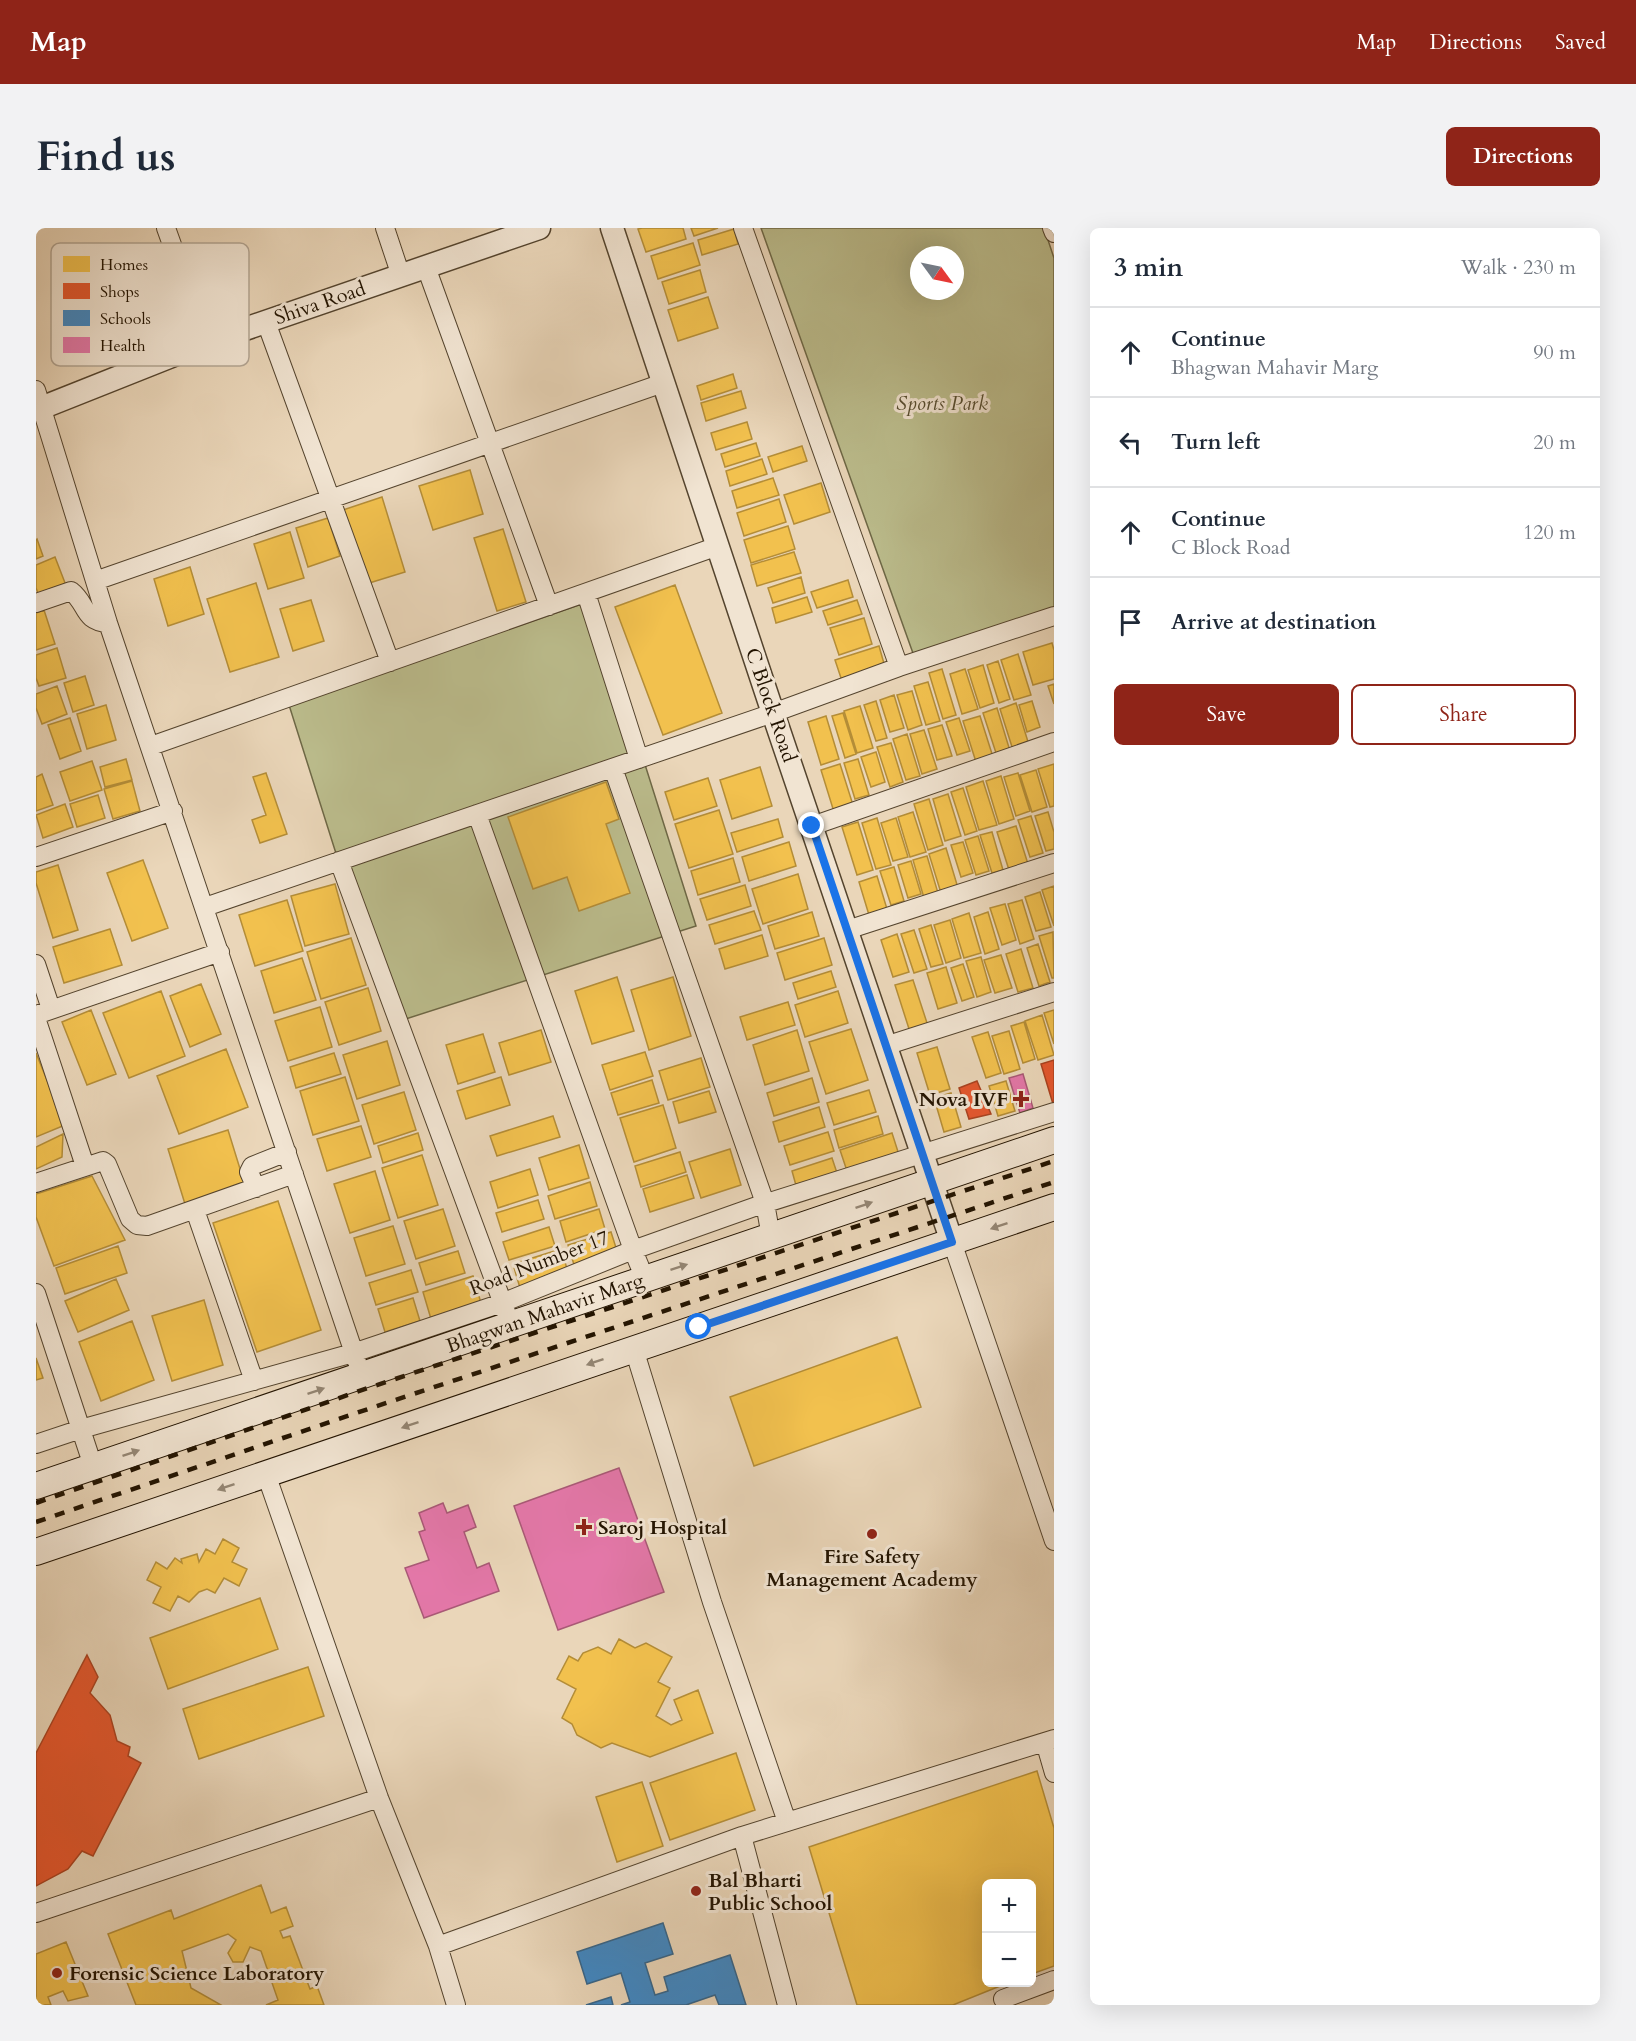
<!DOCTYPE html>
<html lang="en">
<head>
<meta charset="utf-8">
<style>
	:root { --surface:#fff; --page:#f2f2f3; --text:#1f2937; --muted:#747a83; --line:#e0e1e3; --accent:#8f2418 }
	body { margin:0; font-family:Cardo,serif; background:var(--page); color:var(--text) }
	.controls { position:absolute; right:18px; bottom:18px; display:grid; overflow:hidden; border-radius:9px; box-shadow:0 6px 24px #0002 }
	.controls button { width:54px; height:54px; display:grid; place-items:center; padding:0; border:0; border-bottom:2px solid var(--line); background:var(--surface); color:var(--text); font:30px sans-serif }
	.compass { position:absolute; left:874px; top:18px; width:54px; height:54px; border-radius:50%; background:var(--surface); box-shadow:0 6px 24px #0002; rotate:123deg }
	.stop { position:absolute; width:18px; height:18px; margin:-14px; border:4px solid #1a73e8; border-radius:50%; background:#fff }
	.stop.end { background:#1a73e8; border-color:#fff; box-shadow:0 2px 6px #0008 }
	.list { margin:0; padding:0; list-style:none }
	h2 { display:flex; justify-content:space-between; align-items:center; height:78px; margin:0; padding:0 24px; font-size:26px }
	h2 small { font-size:20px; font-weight:400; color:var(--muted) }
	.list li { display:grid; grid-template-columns:39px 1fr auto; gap:18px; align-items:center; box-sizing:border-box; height:90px; padding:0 24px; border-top:2px solid var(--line) }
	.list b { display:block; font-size:22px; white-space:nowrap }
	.list p { margin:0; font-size:20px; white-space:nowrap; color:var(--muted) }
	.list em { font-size:20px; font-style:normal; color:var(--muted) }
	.actions { display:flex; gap:12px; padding:18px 24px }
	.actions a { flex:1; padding:14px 0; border:2px solid var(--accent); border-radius:9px; text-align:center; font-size:21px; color:var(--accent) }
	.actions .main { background:var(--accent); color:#fff }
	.icon { flex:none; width:33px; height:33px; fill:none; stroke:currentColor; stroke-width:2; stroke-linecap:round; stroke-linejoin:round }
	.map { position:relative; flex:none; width:1018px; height:1777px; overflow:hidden; border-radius:9px }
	header { display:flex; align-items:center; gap:36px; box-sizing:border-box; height:84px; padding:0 30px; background:var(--accent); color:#fff }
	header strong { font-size:28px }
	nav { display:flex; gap:33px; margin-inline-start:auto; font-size:21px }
	.intro { display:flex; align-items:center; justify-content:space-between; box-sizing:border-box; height:144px; padding:0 36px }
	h1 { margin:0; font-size:42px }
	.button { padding:15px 27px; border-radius:9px; background:var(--accent); color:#fff; font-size:21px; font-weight:700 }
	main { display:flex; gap:36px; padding:0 36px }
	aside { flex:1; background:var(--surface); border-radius:9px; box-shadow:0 6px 24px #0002 }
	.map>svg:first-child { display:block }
	.green { fill:#bbbc8c; stroke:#6e6846; stroke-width:1.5; fill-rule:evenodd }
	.homes { fill:#f2c14e; stroke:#b48d37; stroke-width:1.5 }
	.shops { fill:#e4572e; stroke:#aa4320; stroke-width:1.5 }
	.schools { fill:#3f88c5; stroke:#36658a; stroke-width:1.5 }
	.health { fill:#e377a8; stroke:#a95976; stroke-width:1.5 }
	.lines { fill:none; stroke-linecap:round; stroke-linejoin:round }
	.minor-casing { stroke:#54442e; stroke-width:20 }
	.tertiary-casing { stroke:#54442e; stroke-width:25 }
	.secondary-casing { stroke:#221300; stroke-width:28 }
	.minor { stroke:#f1e4d2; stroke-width:18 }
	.tertiary { stroke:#f1e4d2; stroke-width:22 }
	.secondary { stroke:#f1e4d2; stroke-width:26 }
	.rail { stroke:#221300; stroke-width:4.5; stroke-dasharray:10 10; stroke-linecap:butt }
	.oneway { fill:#948674 }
	.route { stroke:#1a73e8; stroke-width:8 }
	.poi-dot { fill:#8f2418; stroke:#f1e4d2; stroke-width:2 }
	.labels { text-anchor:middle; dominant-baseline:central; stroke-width:6; stroke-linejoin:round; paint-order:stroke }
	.street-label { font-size:20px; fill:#221300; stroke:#f1e4d2 }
	.park-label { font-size:20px; font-style:italic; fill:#584e31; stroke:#f1e4d2 }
	.poi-label { font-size:20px; font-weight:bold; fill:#221300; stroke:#f1e4d2; text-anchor:start }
	.key { fill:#f1e4d2; stroke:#b3a593; stroke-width:1.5 }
	.key-label { font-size:16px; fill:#221300 }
</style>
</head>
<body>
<header>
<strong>Map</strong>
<nav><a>Map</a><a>Directions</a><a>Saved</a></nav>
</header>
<div class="intro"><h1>Find us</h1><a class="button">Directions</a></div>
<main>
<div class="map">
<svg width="1018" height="1777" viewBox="0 0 1018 1777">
	<rect width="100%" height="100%" fill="#ead6b9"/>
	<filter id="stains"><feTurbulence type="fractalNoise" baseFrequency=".00333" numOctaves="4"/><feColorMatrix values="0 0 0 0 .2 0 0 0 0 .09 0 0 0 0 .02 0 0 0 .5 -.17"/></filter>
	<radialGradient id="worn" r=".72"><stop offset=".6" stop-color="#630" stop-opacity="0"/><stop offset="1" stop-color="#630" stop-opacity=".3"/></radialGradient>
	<path class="green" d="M725 0H1008L1018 30V380L878 428ZM883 27H919V63H883Z
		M557 372 660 698 354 796 253 477Z"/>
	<path class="homes" d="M606 0H647L650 11 610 24 602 1Z
		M655 0H682L658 8Z
		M698 1 702 16 666 27 662 12Z
		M657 15 664 37 622 51 615 28Z
		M664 42 670 64 633 76 626 54Z
		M672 69 682 100 642 113 632 82Z
		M697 146 701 160 665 172 661 158Z
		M705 163 710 180 670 193 665 175Z
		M711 194 716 211 680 222 675 205Z
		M720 215 724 228 689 239 685 226Z
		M766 218 771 233 737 244 732 229Z
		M726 231 731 246 694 258 690 243Z
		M434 242 447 286 397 302 383 258Z
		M737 250 743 267 701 280 696 263Z
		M785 255 794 284 758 296 748 267Z
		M346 269 369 344 330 356 307 282Z
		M743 271 750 294 708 308 701 285Z
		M292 290 304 328 272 339 260 300Z
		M752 298 759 321 715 335 708 312Z
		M467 301 490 374 461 383 438 310Z
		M254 304 268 350 232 361 218 316Z
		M1 311 7 328 0 331V312Z
		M758 324 765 345 721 358 715 337Z
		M19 329 31 360 4 370 0 360V337Z
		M154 339 168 386 132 398 118 351Z
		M765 349 769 365 737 375 732 360Z
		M812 352 817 369 781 380 775 364Z
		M220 355 243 429 194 444 171 371Z
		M639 357 686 485 627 507 579 379Z
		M771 369 776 384 740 395 736 380Z
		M275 372 288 413 257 423 244 381Z
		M821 372 826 386 792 397 787 383Z
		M8 382 19 416 0 422V385Z
		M828 390 836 416 803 427 794 400Z
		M1016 415 1018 422V451L997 457 987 424Z
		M843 418 849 439 806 453 799 432Z
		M21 420 30 450 3 458 0 450V427Z
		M982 426 995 467 978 472 965 432Z
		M962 433 974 471 963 475 951 437Z
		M947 437 958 475 944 480 932 442Z
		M906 441 920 487 907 491 893 445Z
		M929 441 942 481 926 486 914 446Z
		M49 448 58 477 37 484 28 455Z
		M892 454 904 493 890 497 878 458Z
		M1018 456V476L1012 458Z
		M21 458 31 486 6 496 0 480V466Z
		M876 463 886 497 872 502 861 467Z
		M858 467 868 500 854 504 844 472Z
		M840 473 851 510 840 513 828 477Z
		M996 473 1004 499 991 504 983 477Z
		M980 475 993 517 977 522 964 481Z
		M70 477 80 512 51 521 41 486Z
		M824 478 837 520 821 525 808 483Z
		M961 480 974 523 961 528 947 485Z
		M807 485 820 526 809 530 796 488Z
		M790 488 803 531 785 537 772 494Z
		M944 488 957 529 940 534 927 493Z
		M34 490 45 523 24 531 12 497Z
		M923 490 934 523 921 527 910 494Z
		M906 497 916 528 901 532 892 501Z
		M888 502 901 541 886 546 874 506Z
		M871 506 884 548 870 552 857 511Z
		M855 515 867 554 854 559 841 519Z
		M840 524 849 554 835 559 825 529Z
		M90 531 96 552 69 559 64 539Z
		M822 531 833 567 819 571 808 535Z
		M56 533 66 562 34 573 24 544Z
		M804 536 817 577 798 584 785 542Z
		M1018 536V578L1014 579 1002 541Z
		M724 539 736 578 696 591 684 552Z
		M1000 542 1011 579 996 584 984 547Z
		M230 545 251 606 224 615 216 592 230 587 217 549Z
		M982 545 994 583 980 588 968 549Z
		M6 546 17 577 0 583V549Z
		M965 548 978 591 963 596 950 553Z
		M672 550 681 578 638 592 629 564Z
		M96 553 104 583 77 591 68 561Z
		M947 553 961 597 943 602 930 559Z
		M570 554 583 591 570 596 594 665 543 683 531 649 497 661 472 589Z
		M927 560 941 603 929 607 915 564Z
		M912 566 925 608 909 613 897 571Z
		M62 567 69 590 41 599 34 576Z
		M893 571 907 617 892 622 878 576Z
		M29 576 37 599 7 610 0 587Z
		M683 582 697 626 653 640 639 596Z
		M877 584 890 624 874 629 862 589Z
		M1012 584 1018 604V621L1010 623 999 588Z
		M995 588 1007 625 994 629 982 592Z
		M841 590 855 637 840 641 826 595Z
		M860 590 872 629 857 633 845 595Z
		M742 591 747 609 701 624 695 605Z
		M822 594 837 642 821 647 806 599Z
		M980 598 992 636 973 642 961 604Z
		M956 604 967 642 956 645 944 607Z
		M942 608 953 643 940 647 929 612Z
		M753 614 760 638 713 653 706 629Z
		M927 614 937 645 925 649 915 617Z
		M910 620 922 660 905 665 893 626Z
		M891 628 902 665 888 670 877 632Z
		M697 630 704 654 662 667 655 643Z
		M107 632 132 700 96 713 71 645Z
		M875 633 885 666 872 670 862 637Z
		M22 637 42 702 17 710 0 655V644Z
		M858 639 868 673 855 677 844 643Z
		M762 646 772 681 727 696 716 661Z
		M841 648 851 681 833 687 823 654Z
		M299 656 313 706 269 718 255 668Z
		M709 657 715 678 671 692 664 671Z
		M1018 658V698L1006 662Z
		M1004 664 1015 699 1000 703 989 669Z
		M251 672 267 723 219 738 203 687Z
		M986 672 998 711 984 716 972 676Z
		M969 676 980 712 966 717 954 680Z
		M718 683 725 702 679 716 673 697Z
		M776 684 783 708 739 721 732 698Z
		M952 684 963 721 949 726 938 689Z
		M933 685 945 725 928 730 916 691Z
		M914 692 925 730 910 735 898 697Z
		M895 697 907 736 895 739 883 701Z
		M74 701 86 737 28 755 17 719Z
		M878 702 891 741 878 745 865 706Z
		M1017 704 1018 750H1016L1003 708Z
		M861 706 873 744 857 749 845 712Z
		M726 707 732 728 689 741 683 721Z
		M315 710 330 757 285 771 271 724Z
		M788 710 796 737 749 752 741 725Z
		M1002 716 1014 754 1003 758 991 720Z
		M985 721 997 760 982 764 970 726Z
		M965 727 976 760 959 765 948 732Z
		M945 729 955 764 941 769 930 733Z
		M266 730 280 772 238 785 225 743Z
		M927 736 938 769 926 773 915 740Z
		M910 739 921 775 902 781 891 745Z
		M795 743 800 759 762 771 757 755Z
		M581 749 598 803 556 816 539 763Z
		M637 749 655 808 613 822 595 762Z
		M877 752 892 798 874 804 859 757Z
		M165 756 185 806 154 819 134 768Z
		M332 760 345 803 303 817 289 774Z
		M125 763 149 828 93 850 67 785Z
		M802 763 812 795 769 809 759 777Z
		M752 774 759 797 711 812 704 789Z
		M284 779 296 819 252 833 239 793Z
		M55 782 80 846 51 857 26 794Z
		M1018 782V816L1008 785Z
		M1006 787 1018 827 1002 832 989 793Z
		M988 794 999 831 987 835 975 798Z
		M815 801 832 852 790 866 773 814Z
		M505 802 515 834 473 847 463 815Z
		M761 802 773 843 729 857 717 817Z
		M973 803 984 841 968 846 956 808Z
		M952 804 965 845 950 850 936 809Z
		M447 806 459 844 422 856 410 817Z
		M351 813 364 857 321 871 307 827Z
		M901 819 914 861 894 867 881 825Z
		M190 821 212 879 143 906 121 848Z
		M609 824 617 848 574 862 566 837Z
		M0 825 29 897 0 909Z
		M298 825 305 846 260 860 254 839Z
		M665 830 674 859 632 872 623 843Z
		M309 849 323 893 277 907 264 863Z
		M465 849 474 877 430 891 421 863Z
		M776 850 783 874 738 888 731 865Z
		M616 852 623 875 582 887 575 865Z
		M970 853 979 883 962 888 953 858Z
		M833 862 840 884 798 897 791 875Z
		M673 863 680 884 643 895 637 874Z
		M368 864 380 902 338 916 326 877Z
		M915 865 925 899 908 904 898 870Z
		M627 877 640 920 598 934 584 890Z
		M783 879 789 899 743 914 737 894Z
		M517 888 524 909 461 928 454 908Z
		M842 888 847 906 803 920 798 902Z
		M325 898 335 929 291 943 281 911Z
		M192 902 209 957 149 976 132 921Z
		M792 904 798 923 754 937 748 918Z
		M382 905 387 922 347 935 342 918Z
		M856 905 864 930 812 946 804 922Z
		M27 906 26 929 0 941V919Z
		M543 917 553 950 513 962 503 930Z
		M694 921 705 957 665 970 653 934Z
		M644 924 650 944 605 959 599 938Z
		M386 927 402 977 362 990 346 940Z
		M796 930 802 948 761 961 756 943Z
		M494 941 502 967 462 980 454 954Z
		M339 943 354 992 314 1005 298 956Z
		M651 947 658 970 614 984 607 961Z
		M56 948 89 1012 18 1038 0 989V966Z
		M554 954 561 978 519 991 512 968Z
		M502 972 508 991 466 1004 460 985Z
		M242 973 285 1102 221 1124 177 995Z
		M407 981 419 1018 380 1031 368 993Z
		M563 981 569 1001 530 1014 524 993Z
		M357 998 369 1036 330 1048 318 1010Z
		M513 999 519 1018 473 1032 467 1014Z
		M575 1004 582 1026 539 1040 532 1017Z
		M82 1018 91 1045 29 1066 20 1040Z
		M525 1021 532 1044 484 1060 477 1036Z
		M422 1023 429 1045 390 1057 383 1035Z
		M375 1042 382 1064 340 1077 333 1055Z
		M437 1048 445 1075 395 1091 387 1064Z
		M80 1051 93 1082 42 1104 29 1073Z
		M377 1070 384 1093 349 1104 342 1081Z
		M168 1072 187 1137 136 1153 116 1088Z
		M96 1093 118 1152 65 1173 43 1114Z
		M861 1109 885 1179 718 1238 694 1169Z
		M0 1130 7 1150 0 1152Z
		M187 1311 203 1320 196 1334 211 1341 203 1358 188 1350 179 1365 171 1361 163 1364 153 1374 142 1368 134 1383 117 1375 125 1359 111 1352 120 1334 131 1341 139 1330 146 1335 145 1331 161 1326 163 1334 170 1321 179 1326Z
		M224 1370 242 1421 132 1461 114 1410Z
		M583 1411 599 1420 610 1415 636 1429 622 1454 634 1460 620 1488 635 1497 646 1492 638 1472 662 1462 677 1505 614 1529 576 1515 565 1520 541 1507 536 1496 526 1490 540 1461 521 1451 533 1428 542 1433 547 1425 562 1419 575 1426Z
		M272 1439 288 1488 163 1531 147 1481Z
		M700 1525 719 1582 634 1612 614 1555Z
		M1001 1543 1018 1600V1738L996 1746V1656H951V1754H974L917 1777H821L773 1619Z
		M606 1554 627 1618 581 1634 560 1569Z
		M225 1657 235 1685 250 1679 257 1698 244 1703 247 1710 254 1708 274 1761 281 1758 288 1777H230L242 1772 225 1723 214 1719 207 1734H197L192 1725 200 1712 192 1706 146 1723 155 1760 185 1777H100L72 1706 135 1682 138 1691Z
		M30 1714 52 1768 32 1773 27 1763 12 1769 15 1777H0V1726Z"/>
	<path class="shops" d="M1018 832V876H1017L1005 836Z
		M941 853 955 886 933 891 923 860Z
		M51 1427 62 1449 54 1465 74 1487 81 1513 94 1519 92 1528 105 1535 57 1628 46 1623 32 1641 0 1658V1525Z"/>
	<path class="schools" d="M627 1695 637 1726 609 1735 619 1767 632 1763 628 1749 694 1727 710 1777H683L679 1767 650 1777H585L594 1774 585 1745 551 1756 541 1724Z
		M575 1769 577 1777H550Z"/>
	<path class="health" d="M987 846 997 880 984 885 973 850Z
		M583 1240 628 1364 522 1402 478 1278Z
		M407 1275 411 1285 432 1277 440 1299 428 1304 441 1340 453 1335 463 1363 388 1390 369 1340 393 1332 383 1304 389 1302 383 1285Z"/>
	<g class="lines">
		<g class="minor-casing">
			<path id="minor" d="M130 0 171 114
				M349 0 365 48
				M707 0 863 439
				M1016 0 1018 5
				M390 39 513 378
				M230 94 354 434
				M0 162 72 395 321 1134
				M59 353 627 155
				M550 365 603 531
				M0 375 35 363C52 376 46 393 72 395
				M115 518 682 318
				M577 540 729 975 735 1009
				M441 586 597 1022 609 1051
				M776 598 1018 514
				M0 629 137 583
				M303 633 470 1084
				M169 679 737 485 863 439 1018 388
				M811 702 1018 635
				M0 736 15 781
				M0 787 184 724
				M0 790 49 938
				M849 818 1018 764
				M0 955 67 933 71 936 94 991 101 997 111 998 258 946
				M220 960 213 944 216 938 251 924
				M159 982 218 1153
				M916 1014 1018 1313
				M0 1065 57 1238
				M598 1121 676 1374 751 1594
				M0 1216 45 1201 317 1125 466 1075 597 1022 721 978 1018 884
				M230 1246 343 1570 402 1718 420 1777
				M1009 1514 1018 1545
				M706 1608 751 1777
				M0 1685 343 1570
				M402 1718 706 1608 1018 1511
				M967 1771 1018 1752"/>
		</g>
		<g class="tertiary-casing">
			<path id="tertiary" d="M576 0 737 485 916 1014
				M0 182 171 114 503 0"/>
		</g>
		<g class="secondary-casing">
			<path id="secondary" d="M0 1258 1018 912
				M0 1324 1018 979"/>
		</g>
		<use href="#minor" class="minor"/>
		<use href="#tertiary" class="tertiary"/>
		<use href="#secondary" class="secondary"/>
		<path class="rail" d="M0 1275 332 1160 1018 933
			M0 1294 338 1179 1018 954"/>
	</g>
	<defs><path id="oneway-solid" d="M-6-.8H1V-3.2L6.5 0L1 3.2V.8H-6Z" transform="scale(1.5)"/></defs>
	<g class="oneway">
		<use href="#oneway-solid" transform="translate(828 977) rotate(-19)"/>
		<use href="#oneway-solid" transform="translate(963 998) rotate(161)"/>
		<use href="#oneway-solid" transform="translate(643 1039) rotate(-18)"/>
		<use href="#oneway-solid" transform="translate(559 1134) rotate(161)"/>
		<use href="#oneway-solid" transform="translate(280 1163) rotate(-19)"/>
		<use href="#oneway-solid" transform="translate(374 1197) rotate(161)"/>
		<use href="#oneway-solid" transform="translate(95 1225) rotate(-19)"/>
		<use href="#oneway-solid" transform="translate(190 1259) rotate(161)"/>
	</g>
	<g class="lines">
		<path class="route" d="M663 1099 916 1014 776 598"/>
	</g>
	<g class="poi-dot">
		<path d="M982 862h6v6h6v6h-6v6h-6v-6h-6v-6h6z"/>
		<path d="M545 1290h6v6h6v6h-6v6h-6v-6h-6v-6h6z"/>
		<circle cx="836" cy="1306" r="6"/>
		<circle cx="660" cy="1663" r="6"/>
		<circle cx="21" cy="1745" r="6"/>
	</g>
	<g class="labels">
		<g class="street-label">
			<text transform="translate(284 75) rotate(-19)">Shiva Road</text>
			<text transform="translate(735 477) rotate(71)">C Block Road</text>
			<text transform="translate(503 1035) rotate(-21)">Road Number 17</text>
			<text transform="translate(509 1085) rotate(-19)">Bhagwan Mahavir Marg</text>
		</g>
		<g class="park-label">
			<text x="906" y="175">Sports Park</text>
		</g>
		<g class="poi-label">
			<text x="972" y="871" text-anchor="end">Nova IVF</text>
			<text x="562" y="1299">Saroj Hospital</text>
			<text x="836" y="1328" text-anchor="middle">Fire Safety<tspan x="836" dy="23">Management Academy</tspan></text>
			<text x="672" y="1652">Bal Bharti<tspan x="672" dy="23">Public School</tspan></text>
			<text x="33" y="1745">Forensic Science Laboratory</text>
		</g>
	</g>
	<rect x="15" y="15" width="198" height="123" rx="9" class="key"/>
	<rect x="27" y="28" width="27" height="16" fill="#f2c14e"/>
	<rect x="27" y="55" width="27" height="16" fill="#e4572e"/>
	<rect x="27" y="82" width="27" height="16" fill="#3f88c5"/>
	<rect x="27" y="109" width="27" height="16" fill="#e377a8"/>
	<g class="key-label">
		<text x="64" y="42">Homes</text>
		<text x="64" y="69">Shops</text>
		<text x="64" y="96">Schools</text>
		<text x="64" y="123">Health</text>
	</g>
	<rect width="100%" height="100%" filter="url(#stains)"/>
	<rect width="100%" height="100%" fill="url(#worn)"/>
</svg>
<div class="controls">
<button>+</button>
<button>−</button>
</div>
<svg class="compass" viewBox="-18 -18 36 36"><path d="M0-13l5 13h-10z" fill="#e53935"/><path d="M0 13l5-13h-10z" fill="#747a83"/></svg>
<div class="stop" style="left:663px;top:1099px"></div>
<div class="stop end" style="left:776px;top:598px"></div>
</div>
<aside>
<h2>3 min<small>Walk · 230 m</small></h2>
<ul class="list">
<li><svg class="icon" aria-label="ahead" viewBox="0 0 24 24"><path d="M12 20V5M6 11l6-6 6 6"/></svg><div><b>Continue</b><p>Bhagwan Mahavir Marg</p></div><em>90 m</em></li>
<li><svg class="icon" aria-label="left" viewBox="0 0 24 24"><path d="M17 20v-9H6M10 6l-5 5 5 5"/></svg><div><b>Turn left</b></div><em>20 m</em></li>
<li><svg class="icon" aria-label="ahead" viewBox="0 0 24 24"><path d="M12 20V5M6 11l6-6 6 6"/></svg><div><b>Continue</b><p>C Block Road</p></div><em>120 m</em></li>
<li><svg class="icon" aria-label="arrive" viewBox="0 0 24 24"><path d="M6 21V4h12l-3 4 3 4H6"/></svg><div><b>Arrive at destination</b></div></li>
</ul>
<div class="actions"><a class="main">Save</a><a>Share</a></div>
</aside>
</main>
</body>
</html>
